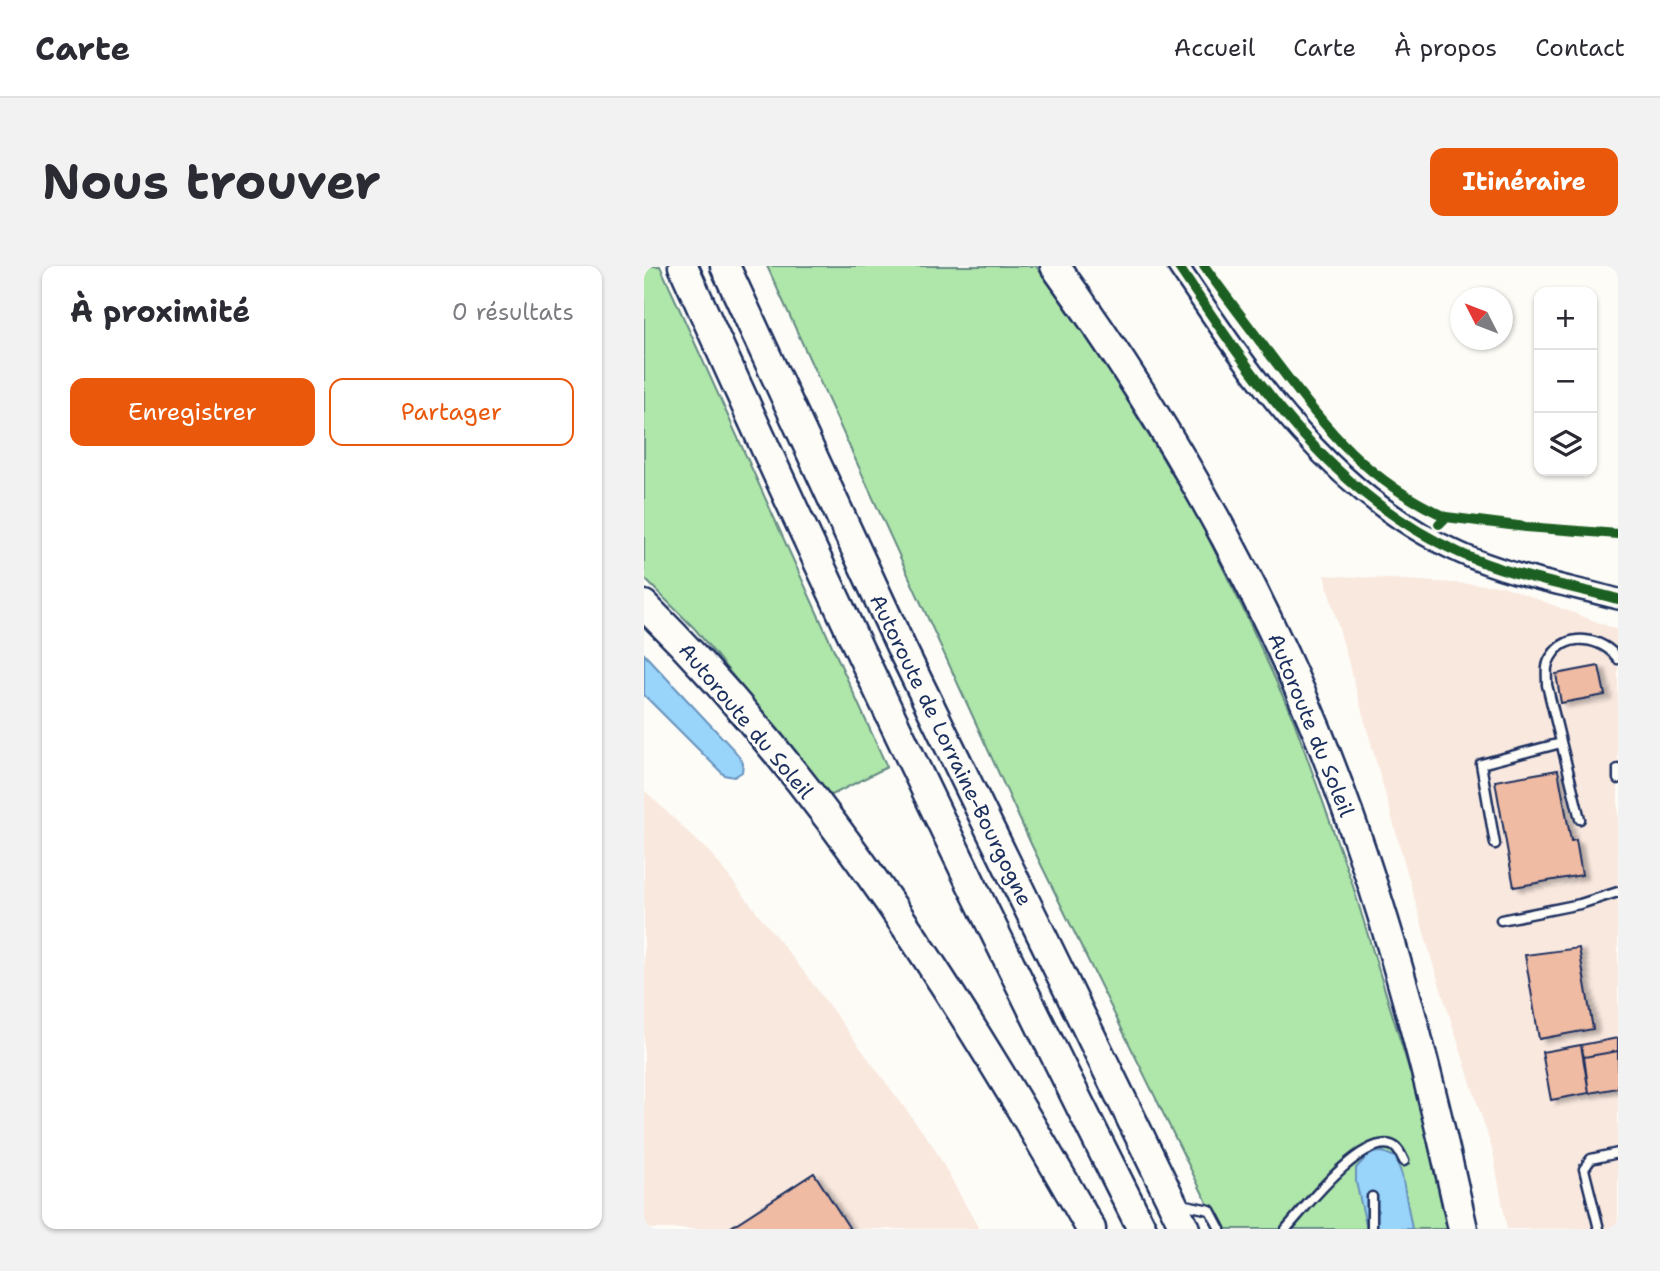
<!DOCTYPE html>
<html lang="fr">
<head>
<meta charset="utf-8">
<style>
	:root { --surface:#fff; --page:#f2f2f3; --text:#2b2b33; --muted:#7c7c81; --line:#e1e1e2; --accent:#ea580c }
	body { margin:0; font-family:"Shantell Sans",sans-serif; background:var(--page); color:var(--text) }
	.controls { position:absolute; right:21px; top:21px; display:grid; overflow:hidden; border-radius:14px; box-shadow:0 2px 5px #0004 }
	.controls button { width:63px; height:63px; display:grid; place-items:center; padding:0; border:0; border-bottom:2px solid var(--line); background:var(--surface); color:var(--text); font:35px sans-serif }
	.compass { position:absolute; left:806px; top:21px; width:63px; height:63px; border-radius:50%; background:var(--surface); box-shadow:0 2px 5px #0004; rotate:312deg }
	.list { margin:0; padding:0; list-style:none }
	h2 { display:flex; justify-content:space-between; align-items:center; height:91px; margin:0; padding:0 28px; font-size:30px }
	h2 small { font-size:23px; font-weight:400; color:var(--muted) }
	.actions { display:flex; gap:14px; padding:21px 28px }
	.actions a { flex:1; padding:16px 0; border:2px solid var(--accent); border-radius:14px; text-align:center; font-size:24px; color:var(--accent) }
	.actions .main { background:var(--accent); color:#fff }
	.icon { flex:none; width:38px; height:38px; fill:none; stroke:currentColor; stroke-width:2; stroke-linecap:round; stroke-linejoin:round }
	.map { position:relative; flex:none; width:974px; height:963px; overflow:hidden; border-radius:14px }
	header { display:flex; align-items:center; gap:42px; box-sizing:border-box; height:98px; padding:0 35px; background:var(--surface); border-bottom:2px solid var(--line) }
	header strong { font-size:33px }
	nav { display:flex; gap:38px; margin-inline-start:auto; font-size:24px }
	.intro { display:flex; align-items:center; justify-content:space-between; box-sizing:border-box; height:168px; padding:0 42px }
	h1 { margin:0; font-size:49px }
	.button { padding:18px 32px; border-radius:14px; background:var(--accent); color:#fff; font-size:24px; font-weight:700 }
	main { display:flex; gap:42px; padding:0 42px }
	aside { flex:1; background:var(--surface); border-radius:14px; box-shadow:0 2px 5px #0004 }
	.map>svg:first-child { display:block }
	.built { fill:#f9e8de }
	.green { fill:#afe6a9; stroke:#658a84; stroke-width:2 }
	.water { fill:#99d4fa; stroke:#6792bc; stroke-width:2 }
	.building { fill:#f0bba3; stroke:#1b2f5e; stroke-width:2; filter:url(#shadow) }
	.lines { fill:none; stroke-linecap:round; stroke-linejoin:round }
	.service-casing { stroke:#1b2f5e; stroke-width:13 }
	.tertiary-casing { stroke:#1b2f5e; stroke-width:24 }
	.motorway-casing { stroke:#1b2f5e; stroke-width:33 }
	.service { stroke:#fdfcf7; stroke-width:8 }
	.tertiary { stroke:#fdfcf7; stroke-width:19 }
	.motorway { stroke:#fdfcf7; stroke-width:28 }
	.cycleway-casing { stroke:#fdfcf7; stroke-width:15 }
	.cycleway { stroke:#1b5e20; stroke-width:10 }
	.labels { text-anchor:middle; dominant-baseline:central; stroke-width:6; stroke-linejoin:round; paint-order:stroke }
	.street-label { font-size:21px; fill:#1b2f5e; stroke:#fdfcf7 }
</style>
</head>
<body>
<header>
<strong>Carte</strong>
<nav><a>Accueil</a><a>Carte</a><a>À propos</a><a>Contact</a></nav>
</header>
<div class="intro"><h1>Nous trouver</h1><a class="button">Itinéraire</a></div>
<main>
<aside>
<h2>À proximité<small>0 résultats</small></h2>
<ul class="list">
</ul>
<div class="actions"><a class="main">Enregistrer</a><a>Partager</a></div>
</aside>
<div class="map">
<svg width="974" height="963" viewBox="0 0 974 963">
	<defs>
		<filter id="shadow"><feDropShadow dx="6" dy="3.5" stdDeviation="2" flood-color="#0004"/></filter>
	</defs>
	<rect width="100%" height="100%" fill="#fdfcf7"/>
	<filter id="ink" filterUnits="userSpaceOnUse"><feTurbulence type="fractalNoise" baseFrequency=".0143" numOctaves="2"/><feDisplacementMap in="SourceGraphic" scale="14" xChannelSelector="R" yChannelSelector="G"/><feConvolveMatrix kernelMatrix="1 2 1 2 8 2 1 2 1" color-interpolation-filters="sRGB"/></filter>
	<g filter="url(#ink)">
		<path class="built" d="M680 309 859 320 974 364V963H863L849 886 788 695Z
			M0 524 68 589 163 710 289 880 335 963H0Z"/>
		<path class="green" d="M0 0H16L243 501 186 530 51 363 0 312Z
			M123 0H392L463 101 553 249 603 351 650 455 708 617 773 829 803 963H576L388 580Z"/>
		<path class="water" d="M0 388 91 485 99 497 98 506 90 511 80 509 0 429Z
			M739 886 751 891 758 909 768 963H723L712 916V902L726 887Z"/>
		<path class="building" d="M955 400 961 429 917 437 912 408Z
			M914 504 927 575 932 574 938 609 870 621 851 515Z
			M935 682 949 763 895 773 881 689Z
			M974 772V785L940 791 937 779Z
			M937 779 945 827 907 834 898 786Z
			M974 785V822L945 827 940 791Z
			M170 907 206 963H84Z"/>
		<g class="lines">
			<g class="service-casing">
				<path id="service" d="M974 503V513
					M936 553 903 419C903 409 901 399 907 391 922 365 959 371 974 393
					M851 578 837 498 917 477
					M857 654 936 638 974 626
					M537 938 566 944 576 963
					M642 963C661 942 716 870 747 879 754 881 757 889 760 895
					M728 963V931
					M955 963 940 903 947 893 974 887"/>
			</g>
			<g class="tertiary-casing">
				<path id="tertiary" d="M534 0C610 113 687 229 816 287 866 310 922 319 974 333"/>
			</g>
			<g class="motorway-casing">
				<path id="motorway" d="M39 0C184 324 338 646 498 963
					M81 0 257 381 541 963
					M411 0C516 145 605 299 673 465 738 625 782 794 819 963
					M0 339C183 520 321 741 447 963"/>
			</g>
			<use href="#service" class="service"/>
			<use href="#tertiary" class="tertiary"/>
			<use href="#motorway" class="motorway"/>
			<g class="cycleway-casing">
				<path id="cycleway" d="M534 0C610 113 687 229 816 287 866 310 922 319 974 333
					M560 0C584 33 609 66 634 99 685 166 723 215 802 251
					M795 258 802 251 882 261 974 268"/>
			</g>
			<use href="#cycleway" class="cycleway"/>
		</g>
	</g>
	<g class="labels">
		<g class="street-label">
			<text transform="translate(102 455) rotate(50)">Autoroute du Soleil</text>
			<text transform="translate(667 459) rotate(68)">Autoroute du Soleil</text>
			<text transform="translate(307 484) rotate(64)">Autoroute de Lorraine-Bourgogne</text>
		</g>
	</g>
</svg>
<div class="controls">
<button>+</button>
<button>−</button>
<button><svg class="icon" aria-label="layers" viewBox="0 0 24 24"><path d="M12 4l9 5-9 5-9-5zM3 14l9 5 9-5"/></svg></button>
</div>
<svg class="compass" viewBox="-18 -18 36 36"><path d="M0-13l5 13h-10z" fill="#e53935"/><path d="M0 13l5-13h-10z" fill="#7c7c81"/></svg>
</div>
</main>
</body>
</html>
